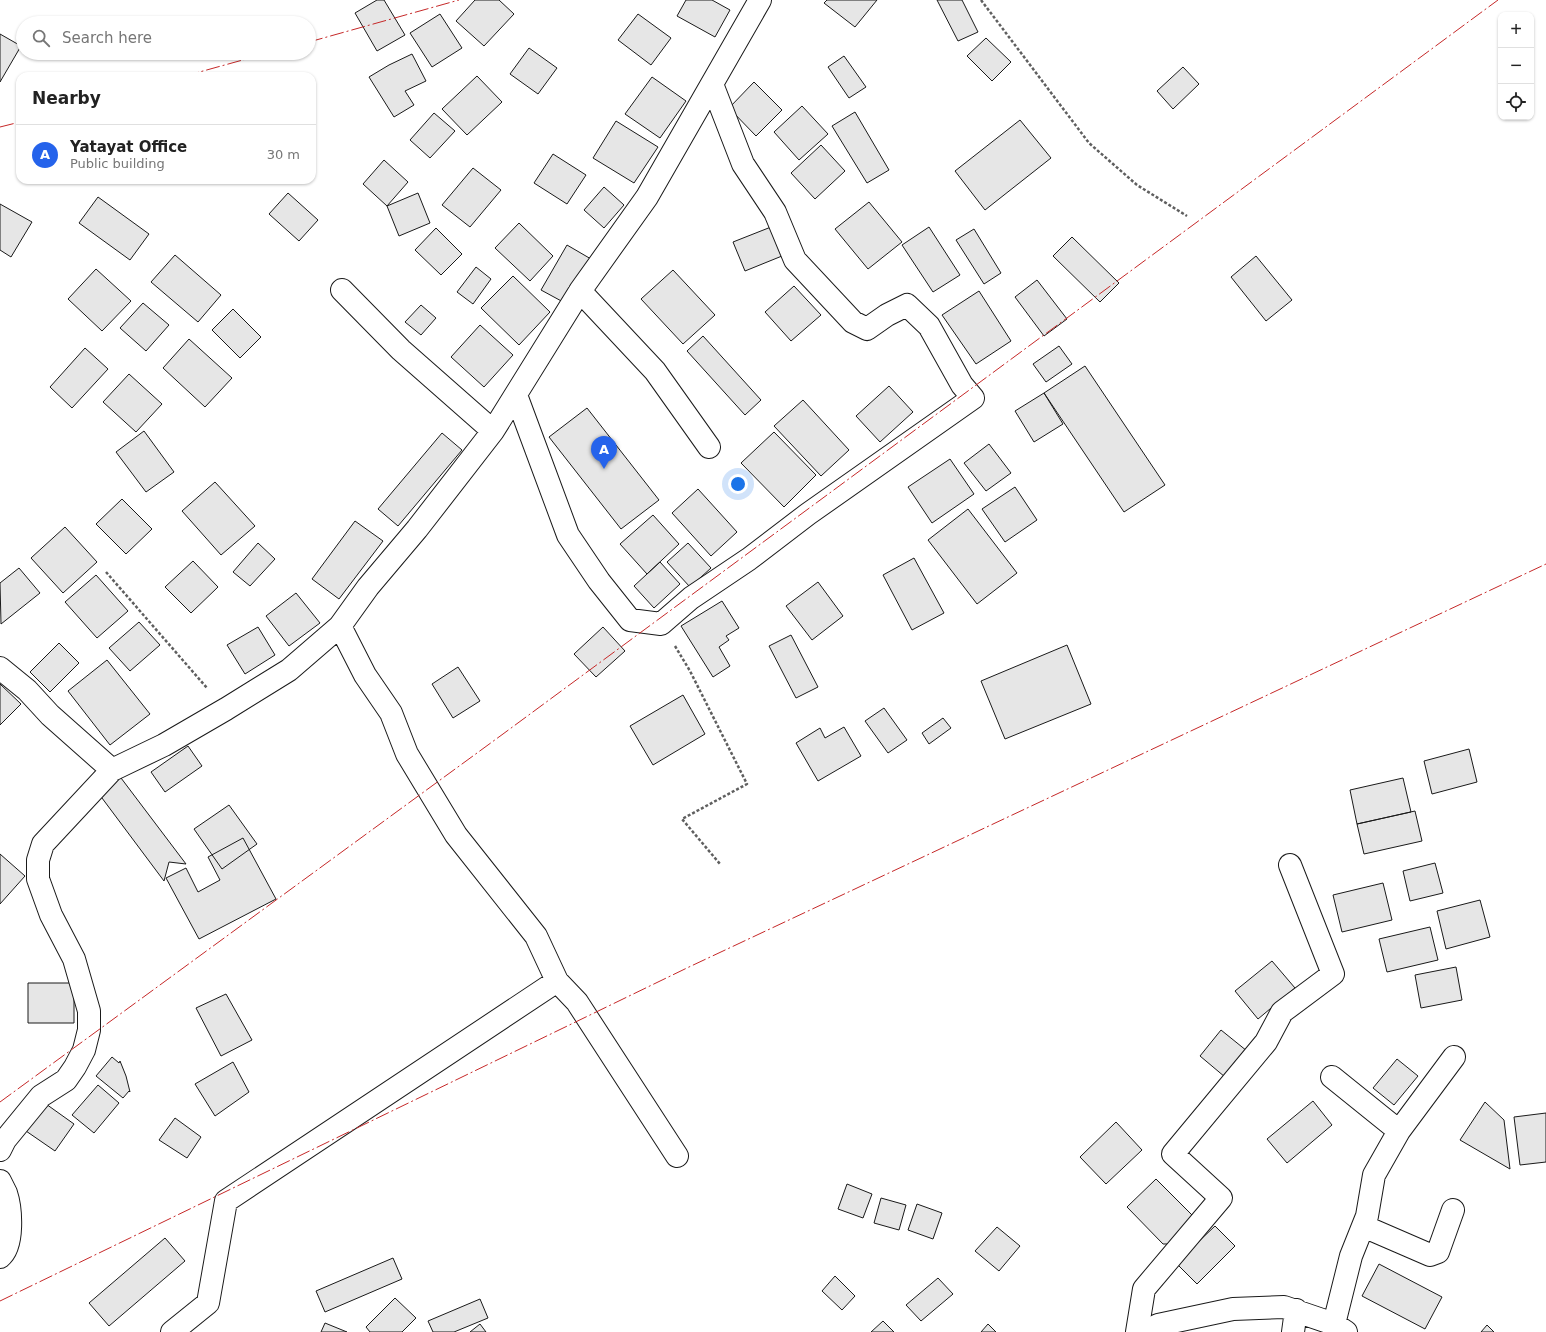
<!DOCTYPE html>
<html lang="en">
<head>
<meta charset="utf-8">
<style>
	:root { --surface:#fff; --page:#f6f6f6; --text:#222; --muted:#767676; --line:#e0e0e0; --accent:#2563eb }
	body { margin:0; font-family:"DejaVu Sans",sans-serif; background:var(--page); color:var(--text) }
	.controls { position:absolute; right:12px; top:12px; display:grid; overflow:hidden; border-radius:8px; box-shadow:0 1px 3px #0004 }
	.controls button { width:36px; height:36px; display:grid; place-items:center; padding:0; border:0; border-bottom:1px solid var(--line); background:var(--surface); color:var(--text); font:20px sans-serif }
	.you { position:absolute; left:738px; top:484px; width:14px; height:14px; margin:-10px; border:3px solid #fff; border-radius:50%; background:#1a73e8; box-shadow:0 0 0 6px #1a73e833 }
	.badge { display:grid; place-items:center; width:26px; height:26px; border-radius:50%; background:var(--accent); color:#fff; font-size:13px; font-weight:700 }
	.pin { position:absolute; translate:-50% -33px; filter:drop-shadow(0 1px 2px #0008) }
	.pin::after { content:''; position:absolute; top:21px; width:14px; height:12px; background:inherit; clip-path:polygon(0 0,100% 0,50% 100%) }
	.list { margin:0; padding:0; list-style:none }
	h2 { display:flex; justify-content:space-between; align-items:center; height:52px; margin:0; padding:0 16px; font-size:17px }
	h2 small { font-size:13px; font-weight:400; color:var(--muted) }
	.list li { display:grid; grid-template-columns:26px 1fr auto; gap:12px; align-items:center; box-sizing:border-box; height:60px; padding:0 16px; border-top:1px solid var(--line) }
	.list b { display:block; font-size:15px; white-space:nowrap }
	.list p { margin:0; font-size:13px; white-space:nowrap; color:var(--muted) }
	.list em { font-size:13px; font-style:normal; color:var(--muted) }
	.icon { flex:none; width:22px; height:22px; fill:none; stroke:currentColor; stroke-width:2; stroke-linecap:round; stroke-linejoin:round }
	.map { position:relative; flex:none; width:1546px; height:1332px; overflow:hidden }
	.search { position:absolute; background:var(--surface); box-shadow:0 1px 3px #0004; left:16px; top:16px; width:300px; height:44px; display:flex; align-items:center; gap:10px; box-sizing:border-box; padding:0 14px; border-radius:22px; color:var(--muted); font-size:15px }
	.panel { position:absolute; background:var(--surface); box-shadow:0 1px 3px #0004; left:16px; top:72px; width:300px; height:112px; border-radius:12px }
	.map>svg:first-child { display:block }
	.building { fill:#e6e6e6; stroke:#1a1a1a }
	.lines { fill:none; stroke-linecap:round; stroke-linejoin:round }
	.minor-casing { stroke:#1a1a1a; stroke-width:24 }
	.path { stroke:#5f5f5f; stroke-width:2.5; stroke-dasharray:3 2; stroke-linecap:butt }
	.minor { stroke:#fff; stroke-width:22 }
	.power { stroke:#c62828; stroke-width:1; stroke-dasharray:14 3 2 3; stroke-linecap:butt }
</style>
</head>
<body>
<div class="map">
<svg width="1546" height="1332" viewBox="0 0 1546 1332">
	<rect width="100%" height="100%" fill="#fff"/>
	<path class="building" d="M377 0H384L405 35 377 51 355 13Z
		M475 0H499L514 14 484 46 456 21Z
		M686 0H712L730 10 715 37 677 16Z
		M827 0H877L855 27 824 3Z
		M937 0H962L978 32 958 41Z
		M440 14 462 48 432 67 410 33Z
		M638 14 671 38 651 65 618 40Z
		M0 34 21 46 0 82Z
		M986 38 1011 62 992 81 967 56Z
		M529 48 557 68 538 94 510 74Z
		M412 54 426 81 405 91 414 105 394 117 369 77 389 65Z
		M844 56 866 87 849 98 828 67Z
		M1183 67 1199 84 1173 109 1157 91Z
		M477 76 502 102 467 135 442 109Z
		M652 77 686 101 660 138 625 114Z
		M754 82 782 110 756 136 729 108Z
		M802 106 828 134 799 160 774 132Z
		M855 112 889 170 867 183 832 126Z
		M434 113 455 131 430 158 410 140Z
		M1020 120 1051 158 985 210 955 171Z
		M616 121 658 147 634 183 593 158Z
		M821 145 845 171 815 199 791 173Z
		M553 154 586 175 567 204 534 183Z
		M384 160 408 182 387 206 363 184Z
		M473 168 501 190 470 227 442 205Z
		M604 187 624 205 604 228 584 210Z
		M288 193 318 220 299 241 269 214Z
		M418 193 430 223 399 236 387 206Z
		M98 197 149 234 130 260 79 223Z
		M869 202 902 242 868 269 835 229Z
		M0 204 32 222 11 257 0 250Z
		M519 223 553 256 530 281 495 248Z
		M771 227 782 256 745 271 733 242Z
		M929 227 960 275 933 292 902 245Z
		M436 228 462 254 441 275 415 250Z
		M974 229 1001 273 984 284 956 240Z
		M1072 237 1119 283 1100 302 1053 256Z
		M567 245 591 259 565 303 541 290Z
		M175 255 221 295 198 322 151 282Z
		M1256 256 1292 300 1266 321 1231 277Z
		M476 267 491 279 473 304 457 292Z
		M96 269 131 301 102 331 68 299Z
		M673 270 715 315 683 344 641 299Z
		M513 276 550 312 519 345 481 308Z
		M1037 280 1067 319 1044 336 1015 297Z
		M794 286 821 315 791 341 765 312Z
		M979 291 1011 341 976 364 942 315Z
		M143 303 169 325 146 351 120 328Z
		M421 305 436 318 421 335 405 322Z
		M233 309 261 337 240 358 212 330Z
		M480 325 513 355 484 387 451 357Z
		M703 336 761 400 745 415 687 351Z
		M189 339 232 378 205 407 163 368Z
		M1059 346 1072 364 1046 382 1033 364Z
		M85 348 108 369 72 408 50 387Z
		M1085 366 1165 485 1124 512 1044 393Z
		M129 374 162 404 136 432 103 402Z
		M889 386 913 412 880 442 856 416Z
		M1044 393 1063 424 1034 442 1015 411Z
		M803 400 849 450 821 476 774 426Z
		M587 408 659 500 621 529 549 437Z
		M144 431 174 472 146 492 116 452Z
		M774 432 816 475 784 507 741 463Z
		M442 433 462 450 398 526 378 509Z
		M989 444 1011 473 986 491 964 463Z
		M950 459 974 494 932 523 908 487Z
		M215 482 255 526 221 555 182 511Z
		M1015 487 1037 520 1005 542 982 509Z
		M698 489 737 532 711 556 672 513Z
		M122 499 152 529 126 554 96 524Z
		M968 509 1017 573 977 604 928 540Z
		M653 515 679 544 647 574 620 544Z
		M355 521 383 541 339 599 312 579Z
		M65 527 97 562 63 593 31 558Z
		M258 543 275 559 250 586 233 572Z
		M688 543 711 568 690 587 667 562Z
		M914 558 944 613 912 630 883 575Z
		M193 561 218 587 191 613 165 587Z
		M660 562 680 584 654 608 634 586Z
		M19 568 40 593 1 624 0 583Z
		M96 575 128 611 97 638 65 602Z
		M818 582 843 616 812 640 786 606Z
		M296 593 320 623 289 646 266 616Z
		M722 601 739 628 726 636 729 640 719 647 730 666 713 677 681 626Z
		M139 622 160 645 130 671 109 648Z
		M258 627 275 655 245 674 227 645Z
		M603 627 625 651 596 677 574 654Z
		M791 635 818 687 796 698 769 646Z
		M59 643 79 663 50 692 30 672Z
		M1067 645 1091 704 1005 739 981 681Z
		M107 660 150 714 110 745 68 691Z
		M458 667 480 701 453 718 432 684Z
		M0 684 21 704 0 725Z
		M683 695 705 734 653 765 630 726Z
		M884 708 907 740 888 753 865 721Z
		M943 718 951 728 929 744 922 733Z
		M844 727 861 756 818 781 796 743 820 728 825 738Z
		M188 746 202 766 165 792 151 772Z
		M1469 749 1477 782 1432 794 1424 761Z
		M118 774 186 864 169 862 164 881 96 790Z
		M1403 778 1411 812 1357 824 1350 790Z
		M229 805 257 844 222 869 194 829Z
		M1415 811 1422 841 1364 854 1357 824Z
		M243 838 276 899 199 939 166 878 186 868 198 892 220 880 208 857Z
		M0 854 25 876 0 904Z
		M1435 863 1443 893 1410 901 1403 871Z
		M1383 883 1392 920 1342 932 1333 895Z
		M1480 900 1490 937 1446 949 1437 911Z
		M1430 927 1438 960 1387 972 1379 939Z
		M1272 961 1295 988 1258 1019 1235 991Z
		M1456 967 1462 1000 1421 1008 1415 975Z
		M28 983H74V1023H28Z
		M226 994 252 1040 221 1056 196 1008Z
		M1221 1030 1247 1051 1225 1077 1200 1056Z
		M112 1057 119 1063 120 1061 126 1076 130 1092 129 1091 123 1098 96 1076Z
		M1397 1059 1418 1076 1394 1105 1373 1088Z
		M233 1062 249 1092 215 1116 195 1084Z
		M98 1085 119 1103 94 1133 72 1115Z
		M1313 1101 1332 1125 1287 1163 1267 1139Z
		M1485 1102 1504 1120 1510 1169 1460 1140Z
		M46 1104 74 1124 55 1151 26 1131Z
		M1546 1113V1162L1520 1165 1514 1117Z
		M175 1118 201 1137 187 1158 159 1140Z
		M1116 1122 1142 1150 1106 1184 1080 1157Z
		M1156 1179 1193 1216 1177 1244H1163L1127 1207Z
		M847 1184 872 1194 863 1218 838 1209Z
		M881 1198 906 1205 899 1230 874 1223Z
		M917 1204 942 1213 933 1239 908 1230Z
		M1215 1226 1235 1246 1197 1284 1176 1263Z
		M997 1227 1020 1246 999 1271 975 1251Z
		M165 1238 185 1261 109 1326 89 1303Z
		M393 1258 402 1279 325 1312 316 1291Z
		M1379 1264 1442 1297 1425 1329 1362 1296Z
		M835 1276 855 1296 842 1310 822 1291Z
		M938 1278 953 1294 921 1321 906 1305Z
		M395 1298 416 1318 402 1332H370L366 1327Z
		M480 1299 488 1318 454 1332H433L428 1321Z
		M883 1321 894 1332H871Z
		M325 1323 347 1332H321Z
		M480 1324 486 1332H470Z
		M988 1324 996 1332H981Z
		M1487 1325 1494 1332H1481Z"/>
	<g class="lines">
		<g class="minor-casing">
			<path id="minor" d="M342 290 401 350 493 431
				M580 291 655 371 709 447
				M516 395 568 535 599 581 630 620 661 624 691 598 749 559 808 514 973 398 962 385 929 326 907 305 887 315 867 329 853 322 795 260 775 212 743 164 712 84
				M340 626 368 587 417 529 493 431 580 291 647 197 760 0
				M0 668 27 690 50 715 112 770
				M557 981 577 1002 677 1156
				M1332 1077 1399 1131
				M0 1150 5 1140 41 1096 66 1080 75 1067 84 1050 89 1030V1011L74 959 51 915 38 879V860L43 844 112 770 164 745 226 709 289 670 340 626 365 675 391 713 407 754 456 835 536 936 557 981 226 1201 208 1303 172 1332
				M0 1181C2 1185 4 1189 6 1193 11 1208 14 1246 0 1257
				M1363 1226 1430 1255 1438 1252 1453 1210
				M1334 1324 1351 1256 1367 1216 1374 1175 1399 1131 1454 1057
				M1137 1332 1144 1289 1221 1198 1173 1154 1266 1042 1282 1012 1333 974 1290 865
				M1144 1332 1158 1325 1233 1309 1284 1307 1334 1324 1346 1332
				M1293 1332 1296 1310"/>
		</g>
		<path class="path" d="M981 0 1089 143 1137 185 1187 216
			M106 572 207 688
			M675 646 690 671 747 784 682 819 720 864"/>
		<use href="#minor" class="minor"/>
		<path class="power" d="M309 42 459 0
			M185 76 268 53
			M0 127 20 122
			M0 1102 503 734 1498 0
			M0 1301 689 967 1546 564"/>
	</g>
</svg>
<div class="controls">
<button>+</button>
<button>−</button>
<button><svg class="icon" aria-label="locate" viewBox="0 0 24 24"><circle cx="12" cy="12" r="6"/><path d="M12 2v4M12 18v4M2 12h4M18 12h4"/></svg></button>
</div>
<div class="you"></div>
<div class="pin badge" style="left:604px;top:469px">A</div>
<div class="search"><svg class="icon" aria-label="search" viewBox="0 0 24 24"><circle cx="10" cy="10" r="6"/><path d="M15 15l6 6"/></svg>Search here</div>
<section class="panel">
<h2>Nearby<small></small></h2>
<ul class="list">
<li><span class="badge">A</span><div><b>Yatayat Office</b><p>Public building</p></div><em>30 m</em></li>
</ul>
</section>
</div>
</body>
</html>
